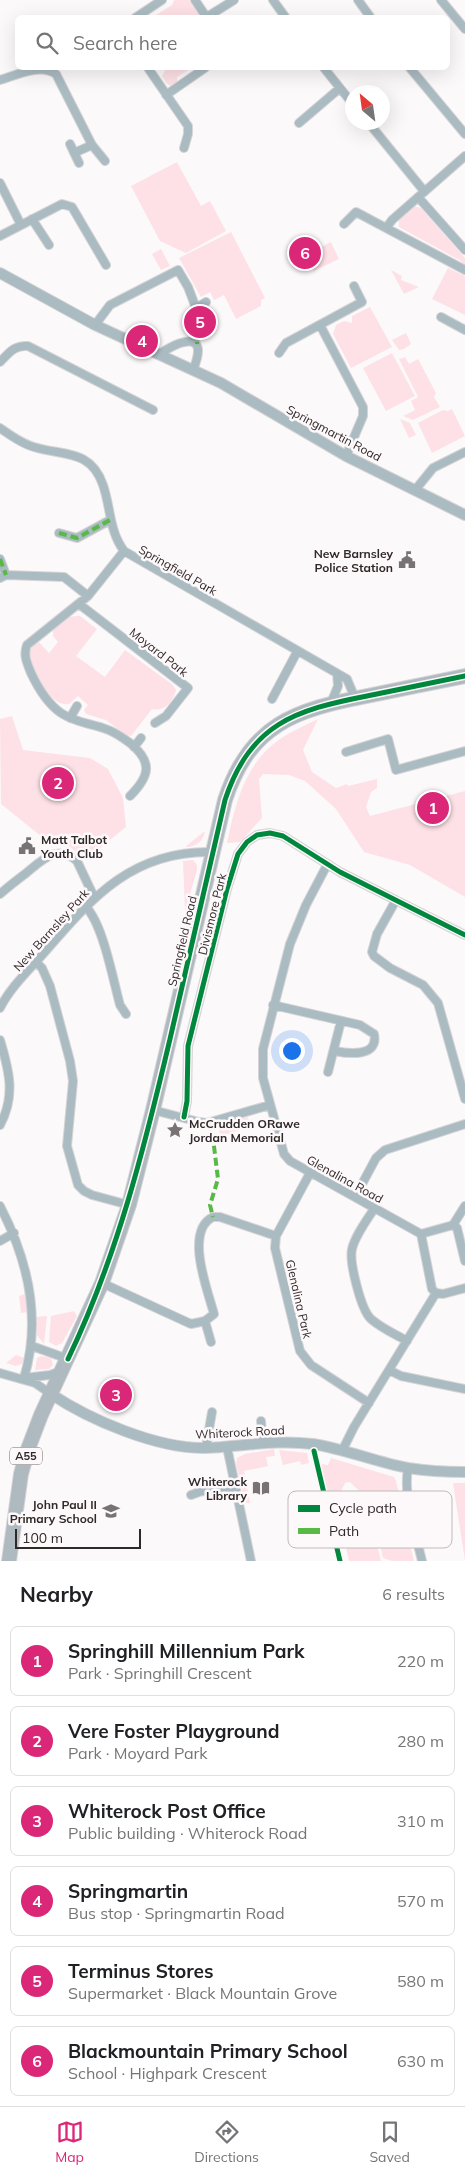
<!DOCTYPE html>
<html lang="en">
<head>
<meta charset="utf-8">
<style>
	:root { --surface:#fff; --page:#f6f6f6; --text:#202124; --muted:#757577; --line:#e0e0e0; --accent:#db2777 }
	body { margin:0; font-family:Mulish,sans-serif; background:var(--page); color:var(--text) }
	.compass { position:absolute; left:345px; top:85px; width:45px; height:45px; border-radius:50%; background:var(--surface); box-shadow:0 5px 20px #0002; rotate:331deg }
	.scale { position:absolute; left:15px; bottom:12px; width:126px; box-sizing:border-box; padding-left:5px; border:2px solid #30292a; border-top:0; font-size:14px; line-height:18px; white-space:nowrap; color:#30292a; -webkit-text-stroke:4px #fdf8f9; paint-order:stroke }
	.you { position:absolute; left:291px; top:1050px; width:18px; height:18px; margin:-12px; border:4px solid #fff; border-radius:50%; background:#1a73e8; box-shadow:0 0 0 8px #1a73e833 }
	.badge { display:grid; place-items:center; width:32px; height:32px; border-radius:50%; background:var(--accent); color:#fff; font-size:16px; font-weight:700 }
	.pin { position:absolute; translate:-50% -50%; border:2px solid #fff; box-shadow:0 1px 5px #0006 }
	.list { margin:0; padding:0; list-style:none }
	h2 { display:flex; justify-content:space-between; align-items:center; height:65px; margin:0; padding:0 20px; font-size:21px }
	h2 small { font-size:16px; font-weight:400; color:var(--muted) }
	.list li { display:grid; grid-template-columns:32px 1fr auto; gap:15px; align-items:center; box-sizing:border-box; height:70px; margin:0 10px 10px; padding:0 10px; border:1px solid var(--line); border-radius:8px }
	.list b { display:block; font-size:19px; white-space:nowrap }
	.list p { margin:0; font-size:16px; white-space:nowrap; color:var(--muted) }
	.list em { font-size:16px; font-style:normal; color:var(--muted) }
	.icon { flex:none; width:28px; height:28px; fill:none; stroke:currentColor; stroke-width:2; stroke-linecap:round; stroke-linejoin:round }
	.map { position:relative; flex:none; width:465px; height:1561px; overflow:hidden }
	.search { position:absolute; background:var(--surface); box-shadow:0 5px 20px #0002; left:15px; right:15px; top:15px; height:55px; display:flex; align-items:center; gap:12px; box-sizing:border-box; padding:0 18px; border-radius:8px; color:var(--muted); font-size:19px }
	.sheet { height:545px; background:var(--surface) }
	nav { display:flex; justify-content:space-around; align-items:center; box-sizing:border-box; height:70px; border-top:1px solid var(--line); background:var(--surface); font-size:14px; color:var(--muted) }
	nav a { display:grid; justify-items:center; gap:2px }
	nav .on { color:var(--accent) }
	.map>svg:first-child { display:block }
	.green { fill:#fde1e6 }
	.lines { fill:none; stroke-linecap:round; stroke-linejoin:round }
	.minor-casing { stroke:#d6d4d5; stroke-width:10 }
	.tertiary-casing { stroke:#d6d4d5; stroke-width:12 }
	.trunk-casing { stroke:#d6d4d5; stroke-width:16 }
	.minor { stroke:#aabbc2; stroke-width:8 }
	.tertiary { stroke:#aabbc2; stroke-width:10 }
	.trunk { stroke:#aebac0; stroke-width:14 }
	.quiet { stroke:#58b947; stroke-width:4; stroke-dasharray:8 4; stroke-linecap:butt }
	.cycleway-casing { stroke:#fdf8f9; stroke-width:8 }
	.cycleway { stroke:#00873e; stroke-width:5 }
	.labels { text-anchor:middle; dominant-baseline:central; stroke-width:5; stroke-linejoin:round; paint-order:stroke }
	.shield { fill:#fdf8f9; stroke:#6e6768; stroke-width:1 }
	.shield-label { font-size:11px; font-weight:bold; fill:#30292a }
	.street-label { font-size:12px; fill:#30292a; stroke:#fdf8f9 }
	.poi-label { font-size:12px; font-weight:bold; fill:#30292a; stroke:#fdf8f9; text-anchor:end }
	.key { fill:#fdf8f9; stroke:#c0babb; stroke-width:1 }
	.key-label { font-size:14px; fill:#30292a }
</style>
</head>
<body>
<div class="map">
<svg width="465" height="1561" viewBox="0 0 465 1561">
	<rect width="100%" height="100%" fill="#fcf9fa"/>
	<path class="green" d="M174 0H189L201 17H153L172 5Z
		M162 68H192L177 77V82L171 86 167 84 162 76 165 71Z
		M177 162 201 206 210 201 226 231 186 253 160 241 131 186Z
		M414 206 421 208 465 258V266L461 261 399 227V218Z
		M231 232 265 298 261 300V306L236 319 224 295 214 300 210 292 201 297 179 258Z
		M331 242 339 259 314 271 306 255Z
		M161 249 170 266 161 270 152 254Z
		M448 268 465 276V315L432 299Z
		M391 270 402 276 401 280 419 287 404 294Z
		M370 307 392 347 351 368 333 334 336 325 344 321 352 323V316Z
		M406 333 411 344 404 349 399 350 392 340Z
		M392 353 415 396 386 411 363 368Z
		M405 357 409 364 418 359 436 393 434 397 440 407 413 420 403 416 415 410 411 401 418 397 399 359Z
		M452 409 465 436 432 453 418 423 443 410 448 411Z
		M400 419 410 423 416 435 409 438Z
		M76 616H80L97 629 76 656 105 677 125 650 173 685 176 690C173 702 164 712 152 709L131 736 126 735 106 720 86 714 84 710 88 705 78 696 69 704C48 708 30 666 29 649L37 640 49 653 58 642 53 636V628L68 617Z
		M12 716 23 750 90 758 108 769 123 798 126 827 86 859 67 845H52L1 804 0 719Z
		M318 719 303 750 312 772 336 788 347 784 348 786 377 779V788L371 792 366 807 370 816 465 791V897L410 865 364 852 336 809 305 781 289 775 263 774 259 779 262 818 240 842 227 843C235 804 245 763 280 739 292 731 306 725 318 719Z
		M205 831C203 841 197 846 187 847L186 846Z
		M193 860 197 865V870L185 911 183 861Z
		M248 1117 250 1127 220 1136 218 1125Z
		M25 1294 28 1312 21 1313 19 1296Z
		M74 1311 77 1316 62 1343 56 1346 49 1342 51 1316Z
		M47 1316 44 1344 37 1335 35 1317Z
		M16 1355 24 1358 22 1364 16 1366 6 1363Z
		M41 1356 51 1358 53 1365 49 1369 35 1370 37 1358Z
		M274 1449 275 1456 266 1457 268 1466 244 1471 250 1503H245L236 1464 237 1458 245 1454Z
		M279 1450 307 1453 309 1463 301 1465 300 1461 283 1465Z
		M331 1458 394 1477 396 1481 414 1561H392L383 1558 369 1496 364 1497C360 1490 355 1488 350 1482L345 1483 339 1495 338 1503 330 1504 321 1464 328 1465Z
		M453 1483H465V1561Z
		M366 1500 381 1561H349L337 1507Z"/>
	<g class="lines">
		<g class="minor-casing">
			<path id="minor" d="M195 0 207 18
				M273 0 286 18
				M358 0 371 18
				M441 0 465 29
				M207 17 234 0
				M135 18 162 0
				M148 68 188 126V134L184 148
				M324 68 352 103
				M410 68 465 134
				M0 80C17 75 40 63 56 74L92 145 105 161
				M166 95 205 68
				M368 122 424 191
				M299 123 340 88
				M70 144 79 163
				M74 153 92 145
				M0 183 21 225
				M418 197 465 250
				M32 219 49 245
				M344 224 356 212 465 270
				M387 227 392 220 465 156
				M0 236 62 204 72 207 106 265
				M441 317 465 330
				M95 325 110 305 178 270 188 287 196 308 206 302
				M320 325 363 407V416L346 456
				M279 353 286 343 362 302 354 286
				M158 355C180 340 210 329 193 370
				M0 362C9 353 14 345 28 346L153 410
				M0 428C10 435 22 444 34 447 63 456 91 449 103 485 111 508 109 531 124 551L347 679 355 698
				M416 489 433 468 465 452
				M59 533 77 538 110 520
				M124 551 88 596 27 645C23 655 27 663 31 673 38 688 48 704 61 713 74 722 88 723 103 728 113 731 122 737 130 743 153 762 150 776 130 796
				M0 559 6 575
				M0 578 6 575 64 577 88 596
				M79 604 188 688 166 716 155 723
				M272 699 297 652
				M331 703 338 686 337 674
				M70 718 77 706
				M134 747 141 738
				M346 752 388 739 396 770 465 751
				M327 865 306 905 290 944 263 1049V1078L284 1154 290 1161 421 1234
				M0 894C8 887 17 880 25 874 41 861 57 843 77 861L94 897
				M396 900 377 934 372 952 374 956 390 968 423 985 438 1003 465 1099
				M85 906C103 923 113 980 120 1005L126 1014
				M36 962 42 968 50 986 70 1061 73 1081 67 1146 78 1185 84 1191 92 1195 129 1205
				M273 1005 360 1025 374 1034C379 1057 349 1054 335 1051
				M0 1008C10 988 28 971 43 954 91 899 131 850 213 852
				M0 1040C9 1070 16 1096 0 1125
				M328 1072 341 1021
				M153 1110 199 1122 207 1123 270 1105
				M184 1117 187 1101 188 1046 227 889 238 854 247 842 257 835 270 833 283 836 340 872 465 935
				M310 1173 276 1236 275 1248 300 1351 311 1365 369 1403
				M355 1197 376 1158 385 1150 465 1124
				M0 1206C28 1260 42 1318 24 1378L50 1375 61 1371
				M374 1209C366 1221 355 1236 352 1249 349 1262 361 1310 371 1319 381 1328 395 1334 407 1341
				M453 1225 457 1228 465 1261
				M453 1225 465 1206
				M421 1234 432 1289 436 1293
				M421 1234 453 1225
				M0 1241 14 1233
				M102 1283 191 1324 205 1321 214 1314C208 1291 184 1231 213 1217H220L276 1236
				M436 1293 443 1294 465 1288
				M205 1321 211 1342
				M32 1346 68 1359
				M389 1370 401 1376 465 1389
				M0 1373 35 1383 51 1394
				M261 1421 263 1442
				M206 1447 212 1412
				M227 1447 251 1561
				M342 1451 354 1427 436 1293
				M408 1468C403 1498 415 1531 422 1561
				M191 1495 202 1491 236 1492"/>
		</g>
		<g class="tertiary-casing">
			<path id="tertiary" d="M0 273 95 325 221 383 346 456 465 515
				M51 1394C90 1420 156 1448 203 1448 240 1447 275 1439 313 1444 345 1449 376 1462 408 1468 427 1471 446 1472 465 1472"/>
		</g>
		<g class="trunk-casing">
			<path id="trunk" d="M9 1561 21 1474 28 1449 41 1415 102 1283 129 1205 153 1110 225 800C250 724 295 710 367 696 400 689 432 683 465 676"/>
		</g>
		<use href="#minor" class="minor"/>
		<use href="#tertiary" class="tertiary"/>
		<use href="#trunk" class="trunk"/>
		<path class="quiet" d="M196 308 192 317 197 328V344
			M59 533 77 538 110 520
			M0 559 6 575
			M211 1122 218 1179 210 1205 213 1217"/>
		<g class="cycleway-casing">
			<path id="cycleway" d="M184 1117 187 1101 188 1046 227 889 238 854 247 842 257 835 270 833 283 836 340 872 465 935
				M68 1359C117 1257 144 1149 170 1039 188 960 206 880 225 800 250 724 295 710 367 696 400 689 432 683 465 676
				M314 1451 340 1561"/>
		</g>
		<use href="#cycleway" class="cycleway"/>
	</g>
	<defs>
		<g id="civic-bare" transform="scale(1.35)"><path d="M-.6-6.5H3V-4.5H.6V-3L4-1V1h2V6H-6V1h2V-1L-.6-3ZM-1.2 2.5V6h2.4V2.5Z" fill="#777273" stroke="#fdf8f9" stroke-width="2.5" paint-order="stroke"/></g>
		<g id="sight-bare" transform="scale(1.35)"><path d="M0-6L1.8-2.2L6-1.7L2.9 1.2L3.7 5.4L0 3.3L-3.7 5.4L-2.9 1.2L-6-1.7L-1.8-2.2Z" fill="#777273" stroke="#fdf8f9" stroke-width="2.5" paint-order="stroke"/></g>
		<g id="library-bare" transform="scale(1.35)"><path d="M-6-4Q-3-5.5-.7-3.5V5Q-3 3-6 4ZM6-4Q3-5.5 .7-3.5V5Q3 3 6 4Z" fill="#777273" stroke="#fdf8f9" stroke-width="2.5" paint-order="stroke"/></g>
		<g id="school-bare" transform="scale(1.35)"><path d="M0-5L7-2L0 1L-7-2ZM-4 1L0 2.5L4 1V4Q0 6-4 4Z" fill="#777273" stroke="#fdf8f9" stroke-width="2.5" paint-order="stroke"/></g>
	</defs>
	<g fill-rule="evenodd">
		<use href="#civic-bare" x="407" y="560"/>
		<use href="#civic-bare" x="27" y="846"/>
		<use href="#sight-bare" x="175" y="1130"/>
		<use href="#library-bare" x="261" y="1488"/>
		<use href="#school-bare" x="111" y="1511"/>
	</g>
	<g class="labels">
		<rect class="shield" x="10" y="1447.5" width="32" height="17" rx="4"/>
		<g class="shield-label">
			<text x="26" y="1456">A55</text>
		</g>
		<g class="street-label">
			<text transform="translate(334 433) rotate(28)">Springmartin Road</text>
			<text transform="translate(178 570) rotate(30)">Springfield Park</text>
			<text transform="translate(159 652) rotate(38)">Moyard Park</text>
			<text transform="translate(212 914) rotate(-76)">Divismore Park</text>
			<text transform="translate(51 930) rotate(-48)">New Barnsley Park</text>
			<text transform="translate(182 941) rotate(-77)">Springfield Road</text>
			<text transform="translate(345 1179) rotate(29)">Glenalina Road</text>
			<text transform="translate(299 1299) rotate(77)">Glenalina Park</text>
			<text transform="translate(240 1432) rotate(-3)">Whiterock Road</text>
		</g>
		<g class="poi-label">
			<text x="393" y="553">New Barnsley<tspan x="393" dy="14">Police Station</tspan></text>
			<text x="41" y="839" text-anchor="start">Matt Talbot<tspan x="41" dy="14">Youth Club</tspan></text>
			<text x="189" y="1123" text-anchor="start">McCrudden ORawe<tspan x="189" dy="14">Jordan Memorial</tspan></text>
			<text x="247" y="1481">Whiterock<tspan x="247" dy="14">Library</tspan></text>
			<text x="97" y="1504">John Paul II<tspan x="97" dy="14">Primary School</tspan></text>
		</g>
	</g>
	<rect x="288" y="1491" width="164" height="57" rx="8" class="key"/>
	<rect x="298" y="1505" width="22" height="7" fill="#00873e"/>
	<rect x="298" y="1528" width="22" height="6" fill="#58b947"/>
	<g class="key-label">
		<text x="329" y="1513">Cycle path</text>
		<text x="329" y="1536">Path</text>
	</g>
</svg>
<svg class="compass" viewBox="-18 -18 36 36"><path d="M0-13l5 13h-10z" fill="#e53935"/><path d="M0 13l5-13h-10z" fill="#757577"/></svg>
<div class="scale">100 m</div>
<div class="you"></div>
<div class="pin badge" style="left:433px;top:808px">1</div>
<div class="pin badge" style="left:58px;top:783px">2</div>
<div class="pin badge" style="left:116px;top:1395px">3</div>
<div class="pin badge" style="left:142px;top:341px">4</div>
<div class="pin badge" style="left:200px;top:322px">5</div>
<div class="pin badge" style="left:305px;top:253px">6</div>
<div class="search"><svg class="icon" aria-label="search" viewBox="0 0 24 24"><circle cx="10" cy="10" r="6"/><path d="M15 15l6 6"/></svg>Search here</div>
</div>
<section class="sheet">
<h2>Nearby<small>6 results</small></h2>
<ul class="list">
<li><span class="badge">1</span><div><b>Springhill Millennium Park</b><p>Park · Springhill Crescent</p></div><em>220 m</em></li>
<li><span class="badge">2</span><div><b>Vere Foster Playground</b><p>Park · Moyard Park</p></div><em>280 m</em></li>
<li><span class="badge">3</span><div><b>Whiterock Post Office</b><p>Public building · Whiterock Road</p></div><em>310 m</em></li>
<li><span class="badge">4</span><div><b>Springmartin</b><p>Bus stop · Springmartin Road</p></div><em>570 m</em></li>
<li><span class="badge">5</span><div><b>Terminus Stores</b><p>Supermarket · Black Mountain Grove</p></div><em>580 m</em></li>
<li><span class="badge">6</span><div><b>Blackmountain Primary School</b><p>School · Highpark Crescent</p></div><em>630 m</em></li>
</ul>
</section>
<nav>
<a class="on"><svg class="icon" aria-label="map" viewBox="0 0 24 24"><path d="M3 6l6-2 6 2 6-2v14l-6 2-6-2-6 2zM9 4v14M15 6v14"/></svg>Map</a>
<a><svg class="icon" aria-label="directions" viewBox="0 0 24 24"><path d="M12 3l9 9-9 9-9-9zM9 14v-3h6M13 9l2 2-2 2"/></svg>Directions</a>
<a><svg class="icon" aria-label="saved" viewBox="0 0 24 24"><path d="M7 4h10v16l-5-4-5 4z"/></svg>Saved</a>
</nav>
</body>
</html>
